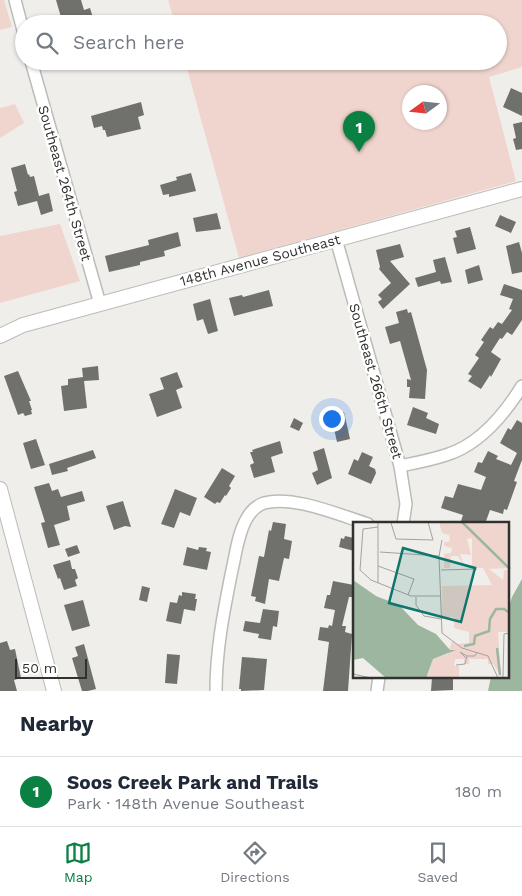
<!DOCTYPE html>
<html lang="en">
<head>
<meta charset="utf-8">
<style>
	:root { --surface:#fff; --page:#f6f6f7; --text:#1f2937; --muted:#747a83; --line:#e0e1e3; --accent:#0b8043 }
	body { margin:0; font-family:"Work Sans",sans-serif; background:var(--page); color:var(--text) }
	.compass { position:absolute; left:402px; top:85px; width:45px; height:45px; border-radius:50%; background:var(--surface); box-shadow:0 1px 4px #0004; rotate:255deg }
	.scale { position:absolute; left:15px; bottom:12px; width:72px; box-sizing:border-box; padding-left:5px; border:2px solid #31312f; border-top:0; font-size:14px; line-height:18px; white-space:nowrap; color:#31312f; -webkit-text-stroke:4px #fff; paint-order:stroke }
	.you { position:absolute; left:331px; top:418px; width:18px; height:18px; margin:-12px; border:4px solid #fff; border-radius:50%; background:#1a73e8; box-shadow:0 0 0 8px #1a73e833 }
	.badge { display:grid; place-items:center; width:32px; height:32px; border-radius:50%; background:var(--accent); color:#fff; font-size:16px; font-weight:700 }
	.pin { position:absolute; translate:-50% -41px; filter:drop-shadow(0 1px 2px #0008) }
	.pin::after { content:''; position:absolute; top:26px; width:18px; height:15px; background:inherit; clip-path:polygon(0 0,100% 0,50% 100%) }
	.list { margin:0; padding:0; list-style:none }
	h2 { display:flex; justify-content:space-between; align-items:center; height:65px; margin:0; padding:0 20px; font-size:21px }
	h2 small { font-size:16px; font-weight:400; color:var(--muted) }
	.list li { display:grid; grid-template-columns:32px 1fr auto; gap:15px; align-items:center; box-sizing:border-box; height:70px; padding:0 20px; border-top:1px solid var(--line) }
	.list b { display:block; font-size:19px; white-space:nowrap }
	.list p { margin:0; font-size:16px; white-space:nowrap; color:var(--muted) }
	.list em { font-size:16px; font-style:normal; color:var(--muted) }
	.icon { flex:none; width:28px; height:28px; fill:none; stroke:currentColor; stroke-width:2; stroke-linecap:round; stroke-linejoin:round }
	.map { position:relative; flex:none; width:522px; height:691px; overflow:hidden }
	.search { position:absolute; background:var(--surface); box-shadow:0 1px 4px #0004; left:15px; right:15px; top:15px; height:55px; display:flex; align-items:center; gap:12px; box-sizing:border-box; padding:0 18px; border-radius:28px; color:var(--muted); font-size:19px }
	.sheet { height:135px; background:var(--surface) }
	nav { display:flex; justify-content:space-around; align-items:center; box-sizing:border-box; height:70px; border-top:1px solid var(--line); background:var(--surface); font-size:14px; color:var(--muted) }
	nav a { display:grid; justify-items:center; gap:2px }
	nav .on { color:var(--accent) }
	.map>svg:first-child { display:block }
	.green { fill:#f0d5ce; fill-rule:evenodd }
	.water { fill:#9db69f }
	.building { fill:#70716d }
	.lines { fill:none; stroke-linecap:round; stroke-linejoin:round }
	.minor-casing { stroke:#bcbbb7; stroke-width:14 }
	.tertiary-casing { stroke:#bcbbb7; stroke-width:16 }
	.minor { stroke:#fff; stroke-width:11 }
	.tertiary { stroke:#fff; stroke-width:14 }
	.labels { text-anchor:middle; dominant-baseline:central; stroke-width:5; stroke-linejoin:round; paint-order:stroke }
	.street-label { font-size:14px; fill:#31312f; stroke:#fff }
	.inset-river { fill:none; stroke:#9db69f; stroke-width:2.5 }
	.inset-road { fill:none; stroke:#a4a29f; stroke-width:1 }
	.view { fill:#0f766e; fill-opacity:0.15; stroke:#0f766e; stroke-width:2.5 }
	.inset-edge { fill:none; stroke:#31312f; stroke-width:2.5 }
</style>
</head>
<body>
<div class="map">
<svg width="522" height="691" viewBox="0 0 522 691">
	<rect width="100%" height="100%" fill="#f0eeea"/>
	<path class="green" d="M0 0H4L12 27 0 30Z
		M168 0H522V67L489 77 516 181 239 258 185 61H498V24H175ZM440 92V122H410V92Z
		M15 104 24 123 0 138V108Z
		M60 224 80 281 0 303V236Z"/>
	<path class="water" d="M522 579V691H488L491 677H508V610L512 597Z"/>
	<path class="building" d="M56 0H81L84 10 90 8 94 21 83 24H63Z
		M143 61H166V64L145 69Z
		M511 88 522 93V116L503 107Z
		M141 102 144 115 138 117 141 129 107 137 105 130H103L102 126 94 128 91 116Z
		M522 122V149L516 150 513 139 516 138 513 124Z
		M25 164 28 175 29 174 30 177 34 176 39 196 49 193 53 211 41 215 37 201 18 206 14 192 17 191 11 168Z
		M191 173 196 191 169 197V194L163 195 160 185 177 180 176 177Z
		M217 213 221 229 196 232 193 218Z
		M500 215 516 222 511 233 495 226Z
		M470 227 476 249 457 254 453 238 457 237 455 231Z
		M178 232 181 246 164 251 165 256 140 262V265L109 272 105 256 149 245 148 240Z
		M519 242 522 253V272L512 274 506 246Z
		M400 244 404 257 390 261 410 284 383 309 378 302 382 299 378 295 391 283 379 269 380 267 376 250Z
		M445 257 452 282 441 284 440 281 418 287 415 278 436 272 433 260Z
		M479 265 483 280 468 284 465 270Z
		M504 284 522 290V320L512 335 507 332 502 339 500 338 491 352 501 359 491 377 490 375 481 389 468 381 472 376 468 374 479 358 475 355 484 342 481 340 490 327 493 329 498 322 502 324 512 310 509 309 513 299 500 295Z
		M269 290 273 306 234 316 229 298 242 295 243 297Z
		M210 299 218 331 208 334 203 319 197 321 193 304Z
		M407 309 408 313 411 312 427 370 425 399 409 398 410 387H407V379L411 380 400 341 390 344 385 327 399 323 396 312Z
		M98 366 99 380 84 381 87 408 64 411 61 386 68 385V379L83 377 82 368Z
		M18 371 31 401H29L32 410H31L32 414 25 416 23 413 18 415 4 376Z
		M177 372 183 387 176 390 182 408 157 417 149 394 164 389 160 378Z
		M413 407 428 413 426 418 439 424 436 434 407 425Z
		M344 412 350 439 337 442 332 420 337 419 335 414Z
		M294 418 303 423 299 431 290 427Z
		M517 420 522 423V460L514 481 517 482 507 510 504 509 503 514 490 510 485 524H460L463 515 441 508 445 496 453 498 458 484 481 490 486 477 474 472 478 462 482 463 488 451 498 456 496 459 511 465 517 453 500 443 508 428 511 430Z
		M36 439 45 465 31 469 23 443Z
		M280 441 283 453 271 457 275 472 254 478 250 465 254 463 250 452H253L252 450Z
		M324 448 332 478 317 485 312 473 318 470 313 452Z
		M93 450 96 458 67 468 68 471 52 475 49 464Z
		M362 452 373 457 369 466 375 469 376 473 371 484 348 474 354 459 358 461Z
		M222 468 235 476 229 486 231 488 226 496 225 495 220 503 217 502 215 504 204 497Z
		M49 483 52 491 58 489 61 497 82 491 85 501 67 506 70 520 54 525 60 545 48 548 41 523 45 522 34 487Z
		M175 489 197 498 190 516 180 512 174 528 161 524Z
		M123 501 131 527 125 526 114 530 106 506Z
		M273 522 286 524 284 539 292 541 289 559 284 558 279 581 269 579 265 604 255 601 256 597 251 596 259 556 264 557 269 530 271 531Z
		M345 536 354 538V551L339 547 341 538 344 539Z
		M77 545 80 553 68 557 65 549Z
		M187 547 198 550 199 547 207 548 206 551 211 552 207 570 183 565Z
		M70 560 72 569H75L78 578 75 580 77 586 64 590 60 578 58 579 53 565Z
		M333 581 354 585 352 597H349L342 626H346L345 632 352 634 348 691H323L329 642 318 640 320 627 328 628 329 625 332 626 335 610 324 608 327 595H330Z
		M142 586 150 588 147 602 139 600Z
		M182 592 196 594 195 599H197L195 611 184 609 181 624 166 621 170 602 177 603 179 595 182 596Z
		M83 600 90 626 72 631 64 605Z
		M263 609 279 611 277 627 273 626 271 640 258 638 259 634 243 631 245 621 260 623Z
		M7 641 10 650 15 649 21 678 14 680 17 691H0V643Z
		M84 644 96 689 88 691H82L72 658 78 656 75 647Z
		M167 654 180 655 177 684 165 683Z
		M242 657 267 659 264 690 241 691V689H239Z
		M432 677 453 678V690L431 691Z"/>
	<g class="lines">
		<g class="minor-casing">
			<path id="minor" d="M15 0 24 34
				M31 61 100 304
				M336 239 400 466 406 504 403 524
				M400 466C415 463 431 460 446 455 479 445 504 415 522 386
				M216 691C216 649 224 610 232 570 236 553 238 533 247 518 251 511 256 506 264 503 293 495 339 515 368 524
				M377 691 379 677"/>
		</g>
		<g class="tertiary-casing">
			<path id="tertiary" d="M0 336 23 325 522 189
				M0 489 54 691"/>
		</g>
		<use href="#minor" class="minor"/>
		<use href="#tertiary" class="tertiary"/>
	</g>
	<g class="labels">
		<g class="street-label">
			<text transform="translate(65 183) rotate(74)">Southeast 264th Street</text>
			<text transform="translate(260 260) rotate(-15)">148th Avenue Southeast</text>
			<text transform="translate(376 381) rotate(74)">Southeast 266th Street</text>
		</g>
	</g>
	<g transform="translate(353 522)">
		<rect width="156" height="156" fill="#f0eeea"/>
		<path d="M86 0 157 2 156 46 136 47 150 58 151 48H156V110H145L148 155 136 135 140 142H135V137H116V142H111V137H102L101 144H106V156H73L80 137 95 132 99 119 111 126 104 122 116 121V110L101 106V95H89V64L139 63 130 46H119V16L114 17 118 33 107 32 111 44 105 34H98L97 46H91V32L98 31 99 26 91 24V20L97 19 96 13 89 11Z" fill="#f0d5ce"/>
		<path d="M0 58 23 74 46 83 65 103 83 112 97 128H103L80 137 73 156H33L10 136 0 138Z" fill="#9db69f"/>
		<path class="inset-river" d="M109 0 157 47M111 124 121 122 122 114 136 109 137 97 143 87H151L157 91M144 126 147 153"/>
		<path class="inset-road" d="M38 1 43 17 80 18 75 0M89 18 86 34 89 111 109 126 135 134 145 156M27 30 86 34M25 44 61 57 55 73M7 48 18 58 58 74H88M7 48 10 7 25 5M88 48 124 47M25 61V0M63 75V83L71 94 88 97M113 136 107 130 114 134M103 143 112 142 114 134H122L124 130M0 152 18 156M150 156 151 112 157 111"/>
		<path class="view" d="M50 26 122 46 108 100 36 81Z"/>
		<rect width="156" height="156" class="inset-edge"/>
	</g>
</svg>
<svg class="compass" viewBox="-18 -18 36 36"><path d="M0-13l5 13h-10z" fill="#e53935"/><path d="M0 13l5-13h-10z" fill="#747a83"/></svg>
<div class="scale">50 m</div>
<div class="you"></div>
<div class="pin badge" style="left:359px;top:152px">1</div>
<div class="search"><svg class="icon" aria-label="search" viewBox="0 0 24 24"><circle cx="10" cy="10" r="6"/><path d="M15 15l6 6"/></svg>Search here</div>
</div>
<section class="sheet">
<h2>Nearby<small></small></h2>
<ul class="list">
<li><span class="badge">1</span><div><b>Soos Creek Park and Trails</b><p>Park · 148th Avenue Southeast</p></div><em>180 m</em></li>
</ul>
</section>
<nav>
<a class="on"><svg class="icon" aria-label="map" viewBox="0 0 24 24"><path d="M3 6l6-2 6 2 6-2v14l-6 2-6-2-6 2zM9 4v14M15 6v14"/></svg>Map</a>
<a><svg class="icon" aria-label="directions" viewBox="0 0 24 24"><path d="M12 3l9 9-9 9-9-9zM9 14v-3h6M13 9l2 2-2 2"/></svg>Directions</a>
<a><svg class="icon" aria-label="saved" viewBox="0 0 24 24"><path d="M7 4h10v16l-5-4-5 4z"/></svg>Saved</a>
</nav>
</body>
</html>
